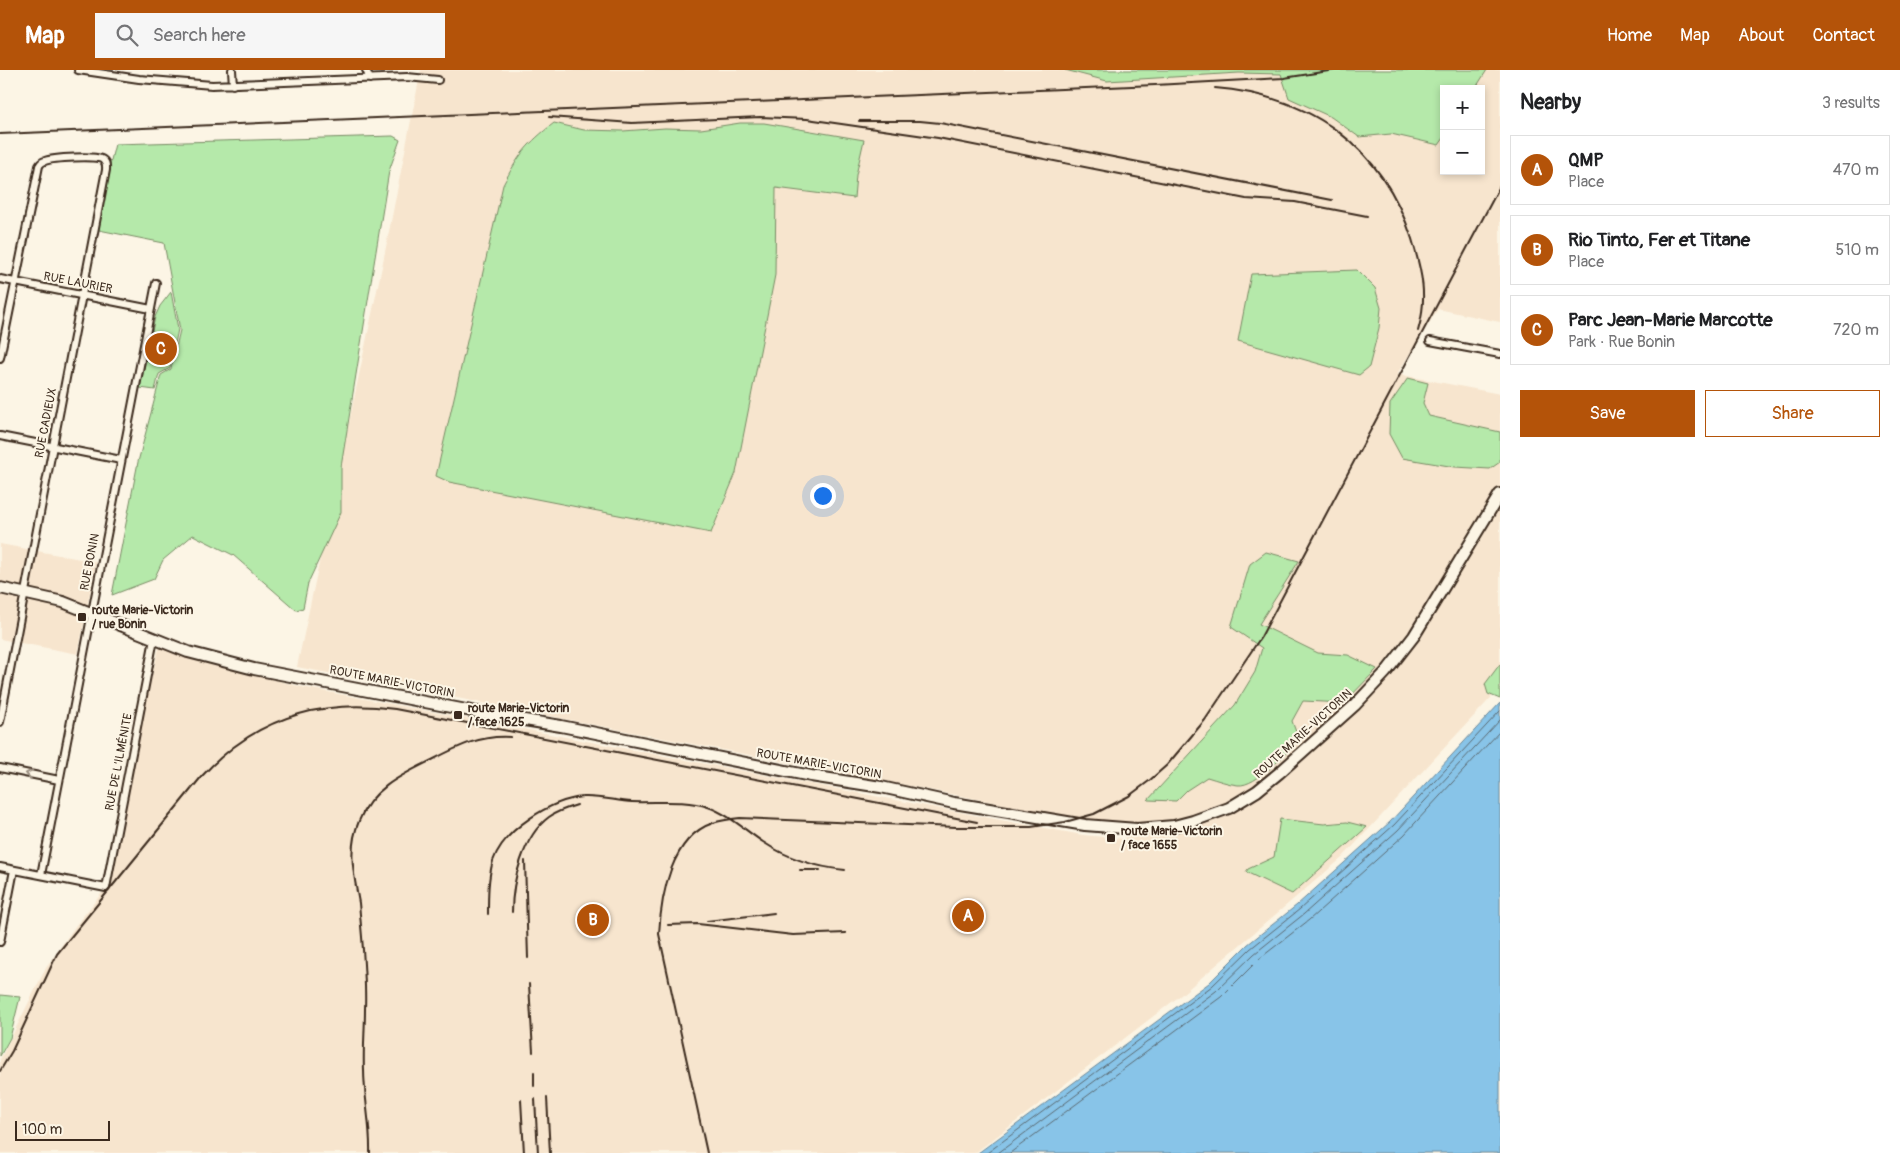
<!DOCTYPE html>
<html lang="en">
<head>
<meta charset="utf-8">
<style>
	:root { --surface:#fff; --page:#f6f6f6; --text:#202124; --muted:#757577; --line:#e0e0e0; --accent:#b45309 }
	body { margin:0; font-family:Pangolin,sans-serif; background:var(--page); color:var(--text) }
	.controls { position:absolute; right:15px; top:15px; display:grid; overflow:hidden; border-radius:0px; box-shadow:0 2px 8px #0003 }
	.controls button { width:45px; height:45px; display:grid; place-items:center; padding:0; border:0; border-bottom:1px solid var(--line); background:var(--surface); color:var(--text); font:25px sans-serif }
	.scale { position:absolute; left:15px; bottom:12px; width:95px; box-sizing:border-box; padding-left:5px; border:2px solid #3b2a1e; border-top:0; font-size:14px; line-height:18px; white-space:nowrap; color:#3b2a1e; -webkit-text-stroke:4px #fcf5e5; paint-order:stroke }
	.you { position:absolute; left:822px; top:425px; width:18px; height:18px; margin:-12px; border:4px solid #fff; border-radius:50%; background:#1a73e8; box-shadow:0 0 0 8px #1a73e833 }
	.badge { display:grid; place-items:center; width:32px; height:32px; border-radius:50%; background:var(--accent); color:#fff; font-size:16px; font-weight:700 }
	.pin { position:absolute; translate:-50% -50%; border:2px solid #fff; box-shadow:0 1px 5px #0006 }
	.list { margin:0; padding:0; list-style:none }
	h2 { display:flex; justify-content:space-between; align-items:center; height:65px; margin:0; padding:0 20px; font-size:21px }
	h2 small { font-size:16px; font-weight:400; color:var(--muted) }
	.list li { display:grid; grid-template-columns:32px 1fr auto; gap:15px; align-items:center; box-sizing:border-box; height:70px; margin:0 10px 10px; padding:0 10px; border:1px solid var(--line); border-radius:0px }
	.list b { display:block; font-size:19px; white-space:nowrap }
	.list p { margin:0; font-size:16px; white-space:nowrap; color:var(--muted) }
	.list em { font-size:16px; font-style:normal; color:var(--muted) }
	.actions { display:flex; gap:10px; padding:15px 20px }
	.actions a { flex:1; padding:11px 0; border:1px solid var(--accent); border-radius:0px; text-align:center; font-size:18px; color:var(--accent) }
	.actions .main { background:var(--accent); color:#fff }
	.icon { flex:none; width:28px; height:28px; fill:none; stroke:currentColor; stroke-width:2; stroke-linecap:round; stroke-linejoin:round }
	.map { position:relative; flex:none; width:1500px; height:1083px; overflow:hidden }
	header { display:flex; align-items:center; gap:30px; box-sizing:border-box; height:70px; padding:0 25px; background:var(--accent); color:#fff }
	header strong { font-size:24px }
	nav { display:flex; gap:28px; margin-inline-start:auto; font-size:18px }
	.search { width:350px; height:45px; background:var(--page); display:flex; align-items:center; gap:12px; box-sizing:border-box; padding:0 18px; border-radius:0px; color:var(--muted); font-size:19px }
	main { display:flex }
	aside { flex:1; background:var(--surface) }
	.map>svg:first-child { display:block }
	.built { fill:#f7e5ce; fill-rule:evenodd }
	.green { fill:#b5e9aa; stroke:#788a64 }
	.water { fill:#88c4e8; stroke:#698697 }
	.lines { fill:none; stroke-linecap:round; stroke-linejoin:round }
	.shore { stroke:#5a686f; stroke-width:1 }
	.minor-casing { stroke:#3b2a1e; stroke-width:10 }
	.primary-casing { stroke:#3b2a1e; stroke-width:14 }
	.minor { stroke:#fcf5e5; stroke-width:6 }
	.primary { stroke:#fcf5e5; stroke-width:10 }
	.rail { stroke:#3b2a1e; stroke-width:2 }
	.oneway { stroke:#9c9082 }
	.poi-dot { fill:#3b2a1e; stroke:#fcf5e5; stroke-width:2 }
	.labels { text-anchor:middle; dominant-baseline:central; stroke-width:4; stroke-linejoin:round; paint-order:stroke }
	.street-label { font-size:12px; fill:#3b2a1e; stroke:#fcf5e5 }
	.poi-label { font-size:12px; font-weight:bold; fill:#3b2a1e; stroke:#fcf5e5; text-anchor:start }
</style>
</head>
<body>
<header>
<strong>Map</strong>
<div class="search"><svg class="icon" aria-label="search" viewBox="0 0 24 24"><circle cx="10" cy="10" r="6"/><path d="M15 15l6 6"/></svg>Search here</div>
<nav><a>Home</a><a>Map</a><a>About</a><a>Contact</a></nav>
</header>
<main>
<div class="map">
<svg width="1500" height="1083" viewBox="0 0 1500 1083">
	<rect width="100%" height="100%" fill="#fcf5e5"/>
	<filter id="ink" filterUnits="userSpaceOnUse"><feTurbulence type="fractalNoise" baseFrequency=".02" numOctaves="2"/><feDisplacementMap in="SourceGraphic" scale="10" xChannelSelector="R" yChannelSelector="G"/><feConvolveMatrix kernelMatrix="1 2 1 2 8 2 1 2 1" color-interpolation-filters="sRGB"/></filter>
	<g filter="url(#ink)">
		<path class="built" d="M421 0H1500V252L1438 239 1397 304 1500 324V618L1342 788 1181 925 975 1083H0V990L46 898 76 855 106 818 147 623 160 575 199 590 302 617 1027 755 1083 765 1125 769 1122 753 1089 751 297 597 383 192ZM1444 19H1481V101H1444Z
			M0 474 96 492 78 584 0 569Z"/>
		<path class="green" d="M1065 0H1487L1475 19H1444V68L1439 75 1391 64 1359 67 1331 47 1289 28 1281 4 1239 3 1107 11Z
			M554 53 584 60 623 61 665 58 701 59 740 53H764L864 70 856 105 854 128 776 118 775 205 736 403 711 463 449 412 436 406 503 115C519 84 527 74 554 53Z
			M393 66 400 70 389 101 341 397V442L308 513 303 538 296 540 233 485 193 465 163 490 154 509 112 525 138 392 161 305 171 299 180 260 164 173 94 159 115 74Z
			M1357 200 1375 218 1381 238 1379 258 1369 297 1359 305 1238 271 1251 204Z
			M171 222 178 259 170 298 159 304 155 320 140 318 155 247 160 236Z
			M1408 308 1428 313 1423 333 1429 346 1500 362V392L1490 399 1455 397 1402 388 1389 364 1390 334Z
			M1266 482 1299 491 1259 554 1318 583 1348 585 1377 599 1344 633 1303 631 1292 651 1299 670C1287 682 1256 717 1238 715 1228 714 1217 710 1207 707L1187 720 1176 731 1148 730 1235 635 1255 602 1262 578 1231 557 1250 494Z
			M1500 594V629L1488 624 1485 614Z
			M1280 749 1324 754 1347 752 1367 757 1292 824 1246 802 1248 799 1274 787Z
			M0 925 20 927 10 968 0 986Z"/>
		<path class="water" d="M1500 633V1083H978L1209 913 1247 875 1297 835 1390 752Z"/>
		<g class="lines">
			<path class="shore" d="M987 1083 1212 916 1250 879 1300 839 1394 755 1500 641
				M998 1083 1216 921 1254 884 1304 844 1398 760 1500 650
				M1010 1083 1221 927 1259 889 1309 850 1404 765 1500 661"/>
			<g class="minor-casing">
				<path id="minor" d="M78 0 139 9 212 15 407 7 438 10
					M232 0 233 15
					M366 0 370 9
					M0 209 151 239
					M1430 271 1500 284
					M0 288 39 96C41 93 41 92 45 91 52 88 98 85 103 90 107 93 106 96 106 100L0 652
					M0 366 121 390
					M0 698 59 710
					M0 797 106 818 154 569
					M41 805 156 213
					M0 872 14 800"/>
			</g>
			<g class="primary-casing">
				<path id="primary" d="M0 518 63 532 188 582 254 599 482 643 561 656 811 706 881 717 954 733 1085 755 1137 759 1174 756 1193 751 1229 738 1257 721 1279 703 1355 635 1386 602 1414 566 1500 424"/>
			</g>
			<use href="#minor" class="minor"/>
			<use href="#primary" class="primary"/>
			<path class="rail" d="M1215 18C1311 26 1382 76 1412 169 1422 202 1428 227 1418 261
				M549 47 632 53 760 47 807 49 938 68 1246 129 1295 132 1367 146
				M859 51H920L940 53 1332 130
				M0 64 1155 15 1284 8 1335 0
				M525 791 528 888
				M800 800H820
				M512 842C512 812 523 766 549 747 557 741 567 738 577 735
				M488 844C488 826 488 808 493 791 504 759 551 730 583 727 599 726 616 731 632 732 656 733 685 729 708 737 728 744 745 760 763 772 787 788 816 797 845 800
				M707 851 774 843
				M668 855 698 854 793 865 846 863
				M529 914 533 982
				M0 1001 12 981 57 884 202 706C254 649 319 628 395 639L977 752
				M534 1002V1016
				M547 1028 550 1083
				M535 1029 538 1083
				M521 1030 524 1083
				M370 1083C371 1055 364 1028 364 1000 363 980 365 959 365 939 366 915 364 891 362 867 361 856 360 844 359 833 354 805 347 779 359 751 372 718 402 705 432 690 459 676 480 665 511 667
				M707 1083 659 864C661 826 671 767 713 753 722 750 731 749 740 748L956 757H1031L1065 752 1094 744 1129 726 1149 711 1167 695 1205 650 1261 567 1500 116"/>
		</g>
		<defs><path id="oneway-chevron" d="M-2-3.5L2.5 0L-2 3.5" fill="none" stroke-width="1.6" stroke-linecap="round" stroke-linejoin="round" transform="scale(1.25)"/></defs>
		<use class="oneway" href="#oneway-chevron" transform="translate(29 704) rotate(-169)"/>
	</g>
	<g class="poi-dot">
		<rect x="77" y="542" width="10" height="10" rx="2.5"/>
		<rect x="453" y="640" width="10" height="10" rx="2.5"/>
		<rect x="1106" y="763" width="10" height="10" rx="2.5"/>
	</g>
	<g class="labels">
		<g class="street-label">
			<text transform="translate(78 213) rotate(11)">RUE LAURIER</text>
			<text transform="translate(46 353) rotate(-79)">RUE CADIEUX</text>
			<text transform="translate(90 492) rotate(-79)">RUE BONIN</text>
			<text transform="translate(392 612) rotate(11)">ROUTE MARIE-VICTORIN</text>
			<text transform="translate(1303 664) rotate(-42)">ROUTE MARIE-VICTORIN</text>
			<text transform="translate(119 692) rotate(-79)">RUE DE L'ILMÉNITE</text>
			<text transform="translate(819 694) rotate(10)">ROUTE MARIE-VICTORIN</text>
		</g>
		<g class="poi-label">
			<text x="92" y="540">route Marie-Victorin<tspan x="92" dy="14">/ rue Bonin</tspan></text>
			<text x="468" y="638">route Marie-Victorin<tspan x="468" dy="14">/ face 1625</tspan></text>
			<text x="1121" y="761">route Marie-Victorin<tspan x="1121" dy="14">/ face 1655</tspan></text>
		</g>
	</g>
</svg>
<div class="controls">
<button>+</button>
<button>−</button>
</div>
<div class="scale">100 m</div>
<div class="you"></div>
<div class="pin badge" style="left:968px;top:846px">A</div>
<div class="pin badge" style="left:593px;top:850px">B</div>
<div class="pin badge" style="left:161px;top:279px">C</div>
</div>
<aside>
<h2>Nearby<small>3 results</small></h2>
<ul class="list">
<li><span class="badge">A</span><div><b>QMP</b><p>Place</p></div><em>470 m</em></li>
<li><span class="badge">B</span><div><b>Rio Tinto, Fer et Titane</b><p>Place</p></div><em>510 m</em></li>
<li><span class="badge">C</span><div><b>Parc Jean-Marie Marcotte</b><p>Park · Rue Bonin</p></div><em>720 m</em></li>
</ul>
<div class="actions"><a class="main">Save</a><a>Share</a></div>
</aside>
</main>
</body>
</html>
